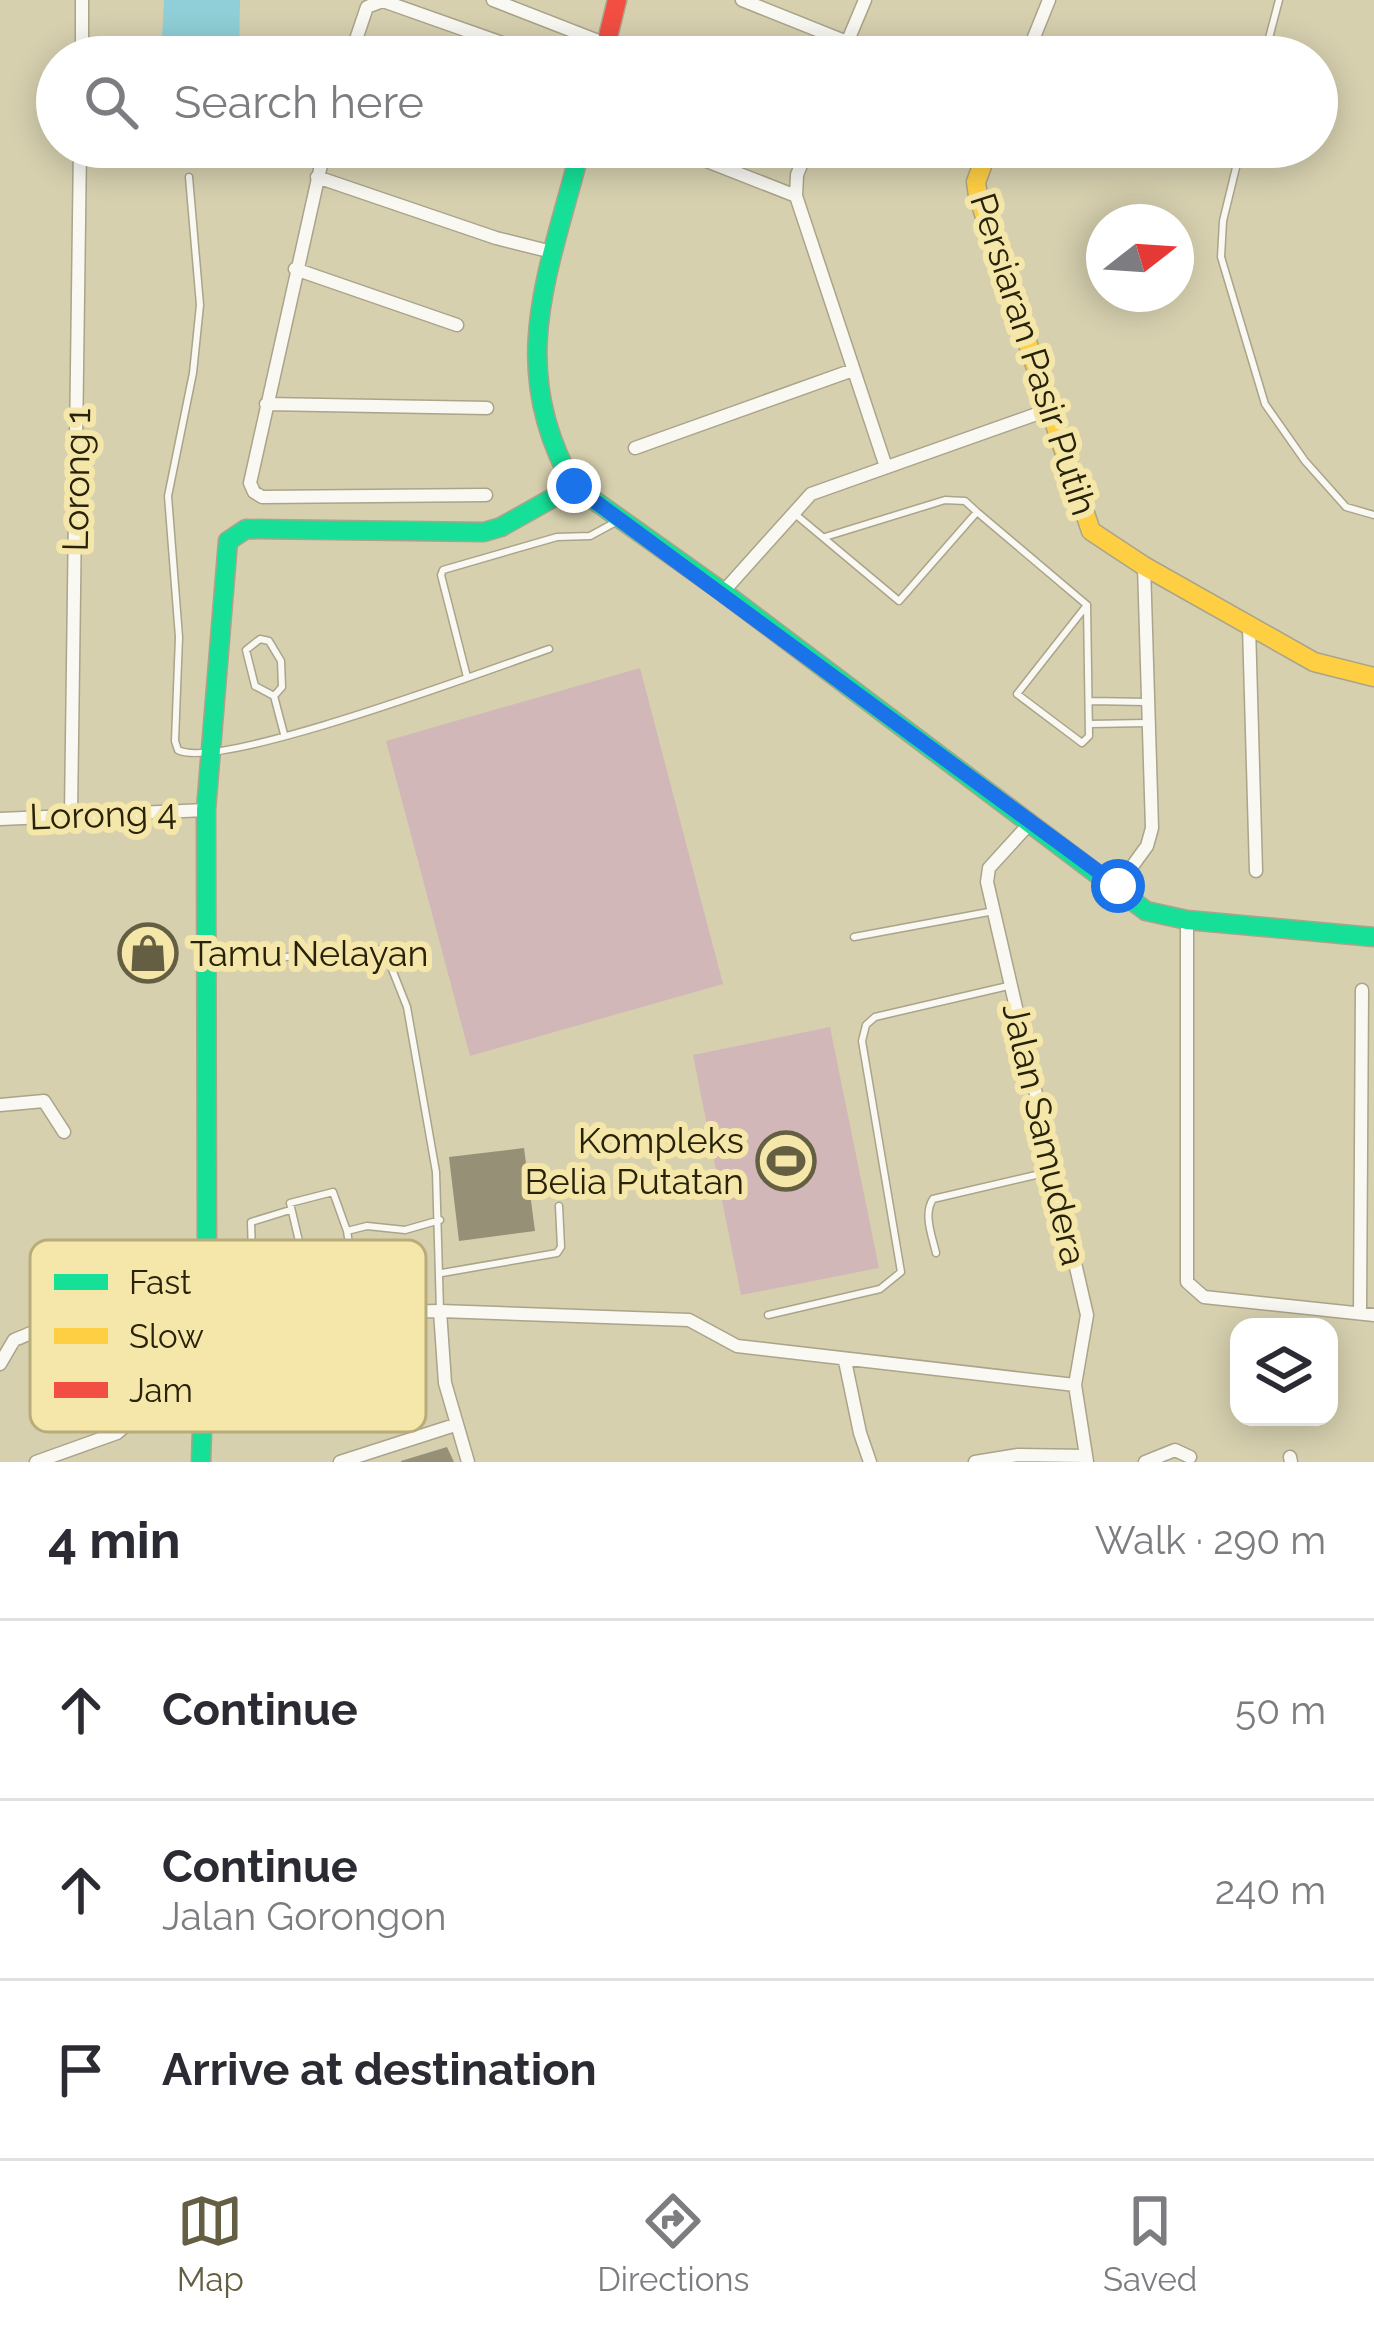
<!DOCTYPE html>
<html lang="en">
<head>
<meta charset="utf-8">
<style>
	:root { --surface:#fff; --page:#f7f7f7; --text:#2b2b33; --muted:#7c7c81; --line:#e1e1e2; --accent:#645f43 }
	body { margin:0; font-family:Raleway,sans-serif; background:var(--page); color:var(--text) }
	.controls { position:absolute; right:36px; bottom:36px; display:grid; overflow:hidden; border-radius:24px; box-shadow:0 6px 30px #0003 }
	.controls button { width:108px; height:108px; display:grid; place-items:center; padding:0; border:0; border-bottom:3px solid var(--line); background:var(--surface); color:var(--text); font:60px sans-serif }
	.compass { position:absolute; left:1086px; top:204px; width:108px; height:108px; border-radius:50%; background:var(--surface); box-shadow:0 6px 30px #0003; rotate:73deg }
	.stop { position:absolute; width:36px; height:36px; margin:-27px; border:9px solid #1a73e8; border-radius:50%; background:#fff }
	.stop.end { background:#1a73e8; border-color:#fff; box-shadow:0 3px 12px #0008 }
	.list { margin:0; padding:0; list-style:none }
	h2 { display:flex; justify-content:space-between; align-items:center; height:156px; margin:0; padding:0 48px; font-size:51px }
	h2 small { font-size:39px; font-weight:400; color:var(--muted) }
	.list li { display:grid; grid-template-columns:78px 1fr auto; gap:36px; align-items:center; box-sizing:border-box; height:180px; padding:0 48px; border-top:3px solid var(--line) }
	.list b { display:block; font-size:45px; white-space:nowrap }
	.list p { margin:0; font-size:39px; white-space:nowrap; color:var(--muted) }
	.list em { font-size:39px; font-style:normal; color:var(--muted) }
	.icon { flex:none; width:66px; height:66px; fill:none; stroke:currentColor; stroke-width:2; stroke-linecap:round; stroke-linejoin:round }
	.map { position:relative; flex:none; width:1374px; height:1462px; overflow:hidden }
	.search { position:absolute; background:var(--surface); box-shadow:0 6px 30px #0003; left:36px; right:36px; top:36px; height:132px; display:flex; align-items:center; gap:30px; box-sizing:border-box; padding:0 42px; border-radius:66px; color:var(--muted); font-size:45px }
	.sheet { height:696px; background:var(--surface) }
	nav { display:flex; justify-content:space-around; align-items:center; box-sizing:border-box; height:168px; border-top:3px solid var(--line); background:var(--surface); font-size:33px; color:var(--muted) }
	nav a { display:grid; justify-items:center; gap:6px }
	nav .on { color:var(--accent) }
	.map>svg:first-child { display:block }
	.green { fill:#d2b7b9 }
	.water { fill:#90cfd7 }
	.building { fill:#959076 }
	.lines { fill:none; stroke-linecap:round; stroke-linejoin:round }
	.lane-casing { stroke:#a9a48a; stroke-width:9 }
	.street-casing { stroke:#a9a48a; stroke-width:15 }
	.fast-casing { stroke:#a9a48a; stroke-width:21 }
	.slow-casing { stroke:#a9a48a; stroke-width:21 }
	.jam-casing { stroke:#a9a48a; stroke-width:21 }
	.lane { stroke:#f9f8f3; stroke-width:6 }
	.street { stroke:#f9f8f3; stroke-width:12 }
	.fast { stroke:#16e098; stroke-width:18 }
	.slow { stroke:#ffcf43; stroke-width:18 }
	.jam { stroke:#f24e42; stroke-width:18 }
	.route { stroke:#1a73e8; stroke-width:15 }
	.labels { text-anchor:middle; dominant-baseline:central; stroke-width:12; stroke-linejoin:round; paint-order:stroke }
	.street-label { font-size:36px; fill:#272209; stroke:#f5e7aa }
	.poi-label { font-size:36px; fill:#272209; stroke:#f5e7aa; text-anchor:start }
	.key { fill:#f5e7aa; stroke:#b7ac7a; stroke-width:3 }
	.key-label { font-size:33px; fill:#272209 }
</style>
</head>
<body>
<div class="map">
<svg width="1374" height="1462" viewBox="0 0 1374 1462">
	<rect width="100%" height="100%" fill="#d6d0af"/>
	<path class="green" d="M640 668 723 984 470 1056 386 741Z
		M830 1027 879 1268 741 1295 693 1055Z"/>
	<path class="water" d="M164 0H240L239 57H161Z"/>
	<path class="building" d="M524 1148 535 1231 459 1241 449 1157Z
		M447 1447 454 1462H401V1461Z"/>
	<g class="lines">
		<g class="lane-casing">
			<path id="lane" d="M1264 57 1279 0
				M1241 147 1223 221 1221 257 1265 404 1305 461 1346 507 1374 515
				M189 177 200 305 193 373 168 496 179 637 175 741 178 750C218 772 493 668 549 649
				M795 514 899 601 977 512 1087 605 1017 694 1082 743 1089 736 1087 605
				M825 537 945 500 965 501 977 512
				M467 677 441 575 443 570 557 537 590 536 614 523
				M274 696 282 687 281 661 269 641 260 639 246 650 255 686 274 696 284 734
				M1091 701 1146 702
				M1090 724 1147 723
				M854 937 994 911
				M211 963 384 949 407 1007 436 1172 440 1311
				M347 1231 333 1192 290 1203 306 1271 316 1276 352 1262 347 1231 367 1226 405 1230 440 1220
				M936 1253C932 1236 923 1214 933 1199L1053 1171
				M252 1254 251 1222 290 1210
				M442 1273 557 1253 561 1247 559 1206
				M281 1303 287 1280 302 1256
				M768 1315 880 1289 901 1272 862 1041 866 1025 875 1017 1008 986"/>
		</g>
		<g class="street-casing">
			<path id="street" d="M493 0 606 44
				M742 0 847 42
				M82 57V0
				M350 57 367 7 383 1 539 56
				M841 57 865 0
				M1026 57 1049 0
				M325 147 250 483 254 492 262 497 486 495
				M671 147 796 196
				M808 147 797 175 796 196 886 467
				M317 177 496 238 552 252
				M295 269 457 325
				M266 404 487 408
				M635 448 853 370
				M723 592 811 494 1048 410
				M1249 626 1256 871
				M71 814 80 147
				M0 819 206 810
				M1031 822 989 868 987 882 1087 1315 1075 1385 1087 1462
				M1117 887 1147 846 1152 828 1144 566
				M1187 920V1282L1204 1297 1374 1315
				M0 1105 44 1101 64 1132
				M440 1311 689 1320 737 1346 1075 1385
				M206 1313C286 1298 360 1313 440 1311L445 1383 468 1462
				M1360 1313 1362 990
				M845 1361 860 1433 870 1462
				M0 1364 14 1340C38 1331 73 1310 96 1326L125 1408V1426L117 1433 36 1462
				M1290 1457 1291 1462
				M340 1462 455 1425
				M975 1462 1018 1455 1086 1456
				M1145 1462 1175 1450 1190 1457"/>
		</g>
		<g class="fast-casing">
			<path id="fast" d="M581 147C550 271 504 365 574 486L723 592 1146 911 1187 920 1374 937
				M201 1462 207 1267 206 810 228 541 246 529 484 532 501 527 574 486"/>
		</g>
		<g class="slow-casing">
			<path id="slow" d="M989 147 976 182 978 196 1091 531 1144 566 1314 662 1374 677"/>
		</g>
		<g class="jam-casing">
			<path id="jam" d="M603 57 617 0"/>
		</g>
		<use href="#lane" class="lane"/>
		<use href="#street" class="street"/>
		<use href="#fast" class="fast"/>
		<use href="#slow" class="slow"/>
		<use href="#jam" class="jam"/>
	</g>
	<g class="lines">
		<path class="route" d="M574 486 1118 886"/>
	</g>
	<defs>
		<g id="shop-ring" transform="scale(3)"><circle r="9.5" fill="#f5e7aa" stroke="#645f43" stroke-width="1.5"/><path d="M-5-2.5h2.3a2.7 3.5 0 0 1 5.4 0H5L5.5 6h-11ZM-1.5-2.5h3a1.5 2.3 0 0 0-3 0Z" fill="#645f43"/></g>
		<g id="stadium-ring" transform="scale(3)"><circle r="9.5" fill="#f5e7aa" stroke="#645f43" stroke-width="1.5"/><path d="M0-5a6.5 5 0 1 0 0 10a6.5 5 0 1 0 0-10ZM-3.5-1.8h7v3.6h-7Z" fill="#645f43"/></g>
	</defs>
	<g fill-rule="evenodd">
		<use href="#shop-ring" x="148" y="953"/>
		<use href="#stadium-ring" x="786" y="1161"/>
	</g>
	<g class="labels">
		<g class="street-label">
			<text transform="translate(1034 354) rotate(72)">Persiaran Pasir Putih</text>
			<text transform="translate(76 480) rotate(-89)">Lorong 1</text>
			<text transform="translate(103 814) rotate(-2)">Lorong 4</text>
			<text transform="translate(1045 1134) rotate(77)">Jalan Samudera</text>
		</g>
		<g class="poi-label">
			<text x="190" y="953">Tamu Nelayan</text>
			<text x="744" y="1140" text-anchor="end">Kompleks<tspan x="744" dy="41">Belia Putatan</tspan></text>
		</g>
	</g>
	<rect x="30" y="1240" width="396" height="192" rx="18" class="key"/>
	<rect x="54" y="1274" width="54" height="16" fill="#16e098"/>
	<rect x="54" y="1328" width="54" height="16" fill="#ffcf43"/>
	<rect x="54" y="1382" width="54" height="16" fill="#f24e42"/>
	<g class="key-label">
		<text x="129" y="1294">Fast</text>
		<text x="129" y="1348">Slow</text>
		<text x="129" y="1402">Jam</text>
	</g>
</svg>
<div class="controls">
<button><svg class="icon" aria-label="layers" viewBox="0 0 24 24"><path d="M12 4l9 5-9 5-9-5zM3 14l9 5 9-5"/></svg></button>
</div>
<svg class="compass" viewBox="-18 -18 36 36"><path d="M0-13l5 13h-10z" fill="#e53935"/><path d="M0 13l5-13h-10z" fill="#7c7c81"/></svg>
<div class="stop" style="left:1118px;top:886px"></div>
<div class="stop end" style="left:574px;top:486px"></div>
<div class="search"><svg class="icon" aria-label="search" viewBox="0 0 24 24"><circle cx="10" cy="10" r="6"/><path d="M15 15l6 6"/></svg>Search here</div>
</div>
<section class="sheet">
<h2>4 min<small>Walk · 290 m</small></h2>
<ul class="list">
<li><svg class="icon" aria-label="ahead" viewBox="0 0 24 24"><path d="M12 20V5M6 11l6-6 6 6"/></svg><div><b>Continue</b></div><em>50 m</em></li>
<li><svg class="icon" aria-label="ahead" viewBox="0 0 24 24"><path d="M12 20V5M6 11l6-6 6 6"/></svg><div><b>Continue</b><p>Jalan Gorongon</p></div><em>240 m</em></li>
<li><svg class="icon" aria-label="arrive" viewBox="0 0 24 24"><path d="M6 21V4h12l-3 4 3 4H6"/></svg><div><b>Arrive at destination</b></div></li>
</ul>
</section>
<nav>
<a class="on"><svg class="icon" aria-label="map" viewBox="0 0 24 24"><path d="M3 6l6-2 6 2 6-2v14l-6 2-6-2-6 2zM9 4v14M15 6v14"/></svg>Map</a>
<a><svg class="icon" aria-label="directions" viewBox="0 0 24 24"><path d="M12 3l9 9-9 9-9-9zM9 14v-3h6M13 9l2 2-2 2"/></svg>Directions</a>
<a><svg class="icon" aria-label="saved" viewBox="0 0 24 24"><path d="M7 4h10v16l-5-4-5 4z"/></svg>Saved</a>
</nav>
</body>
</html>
